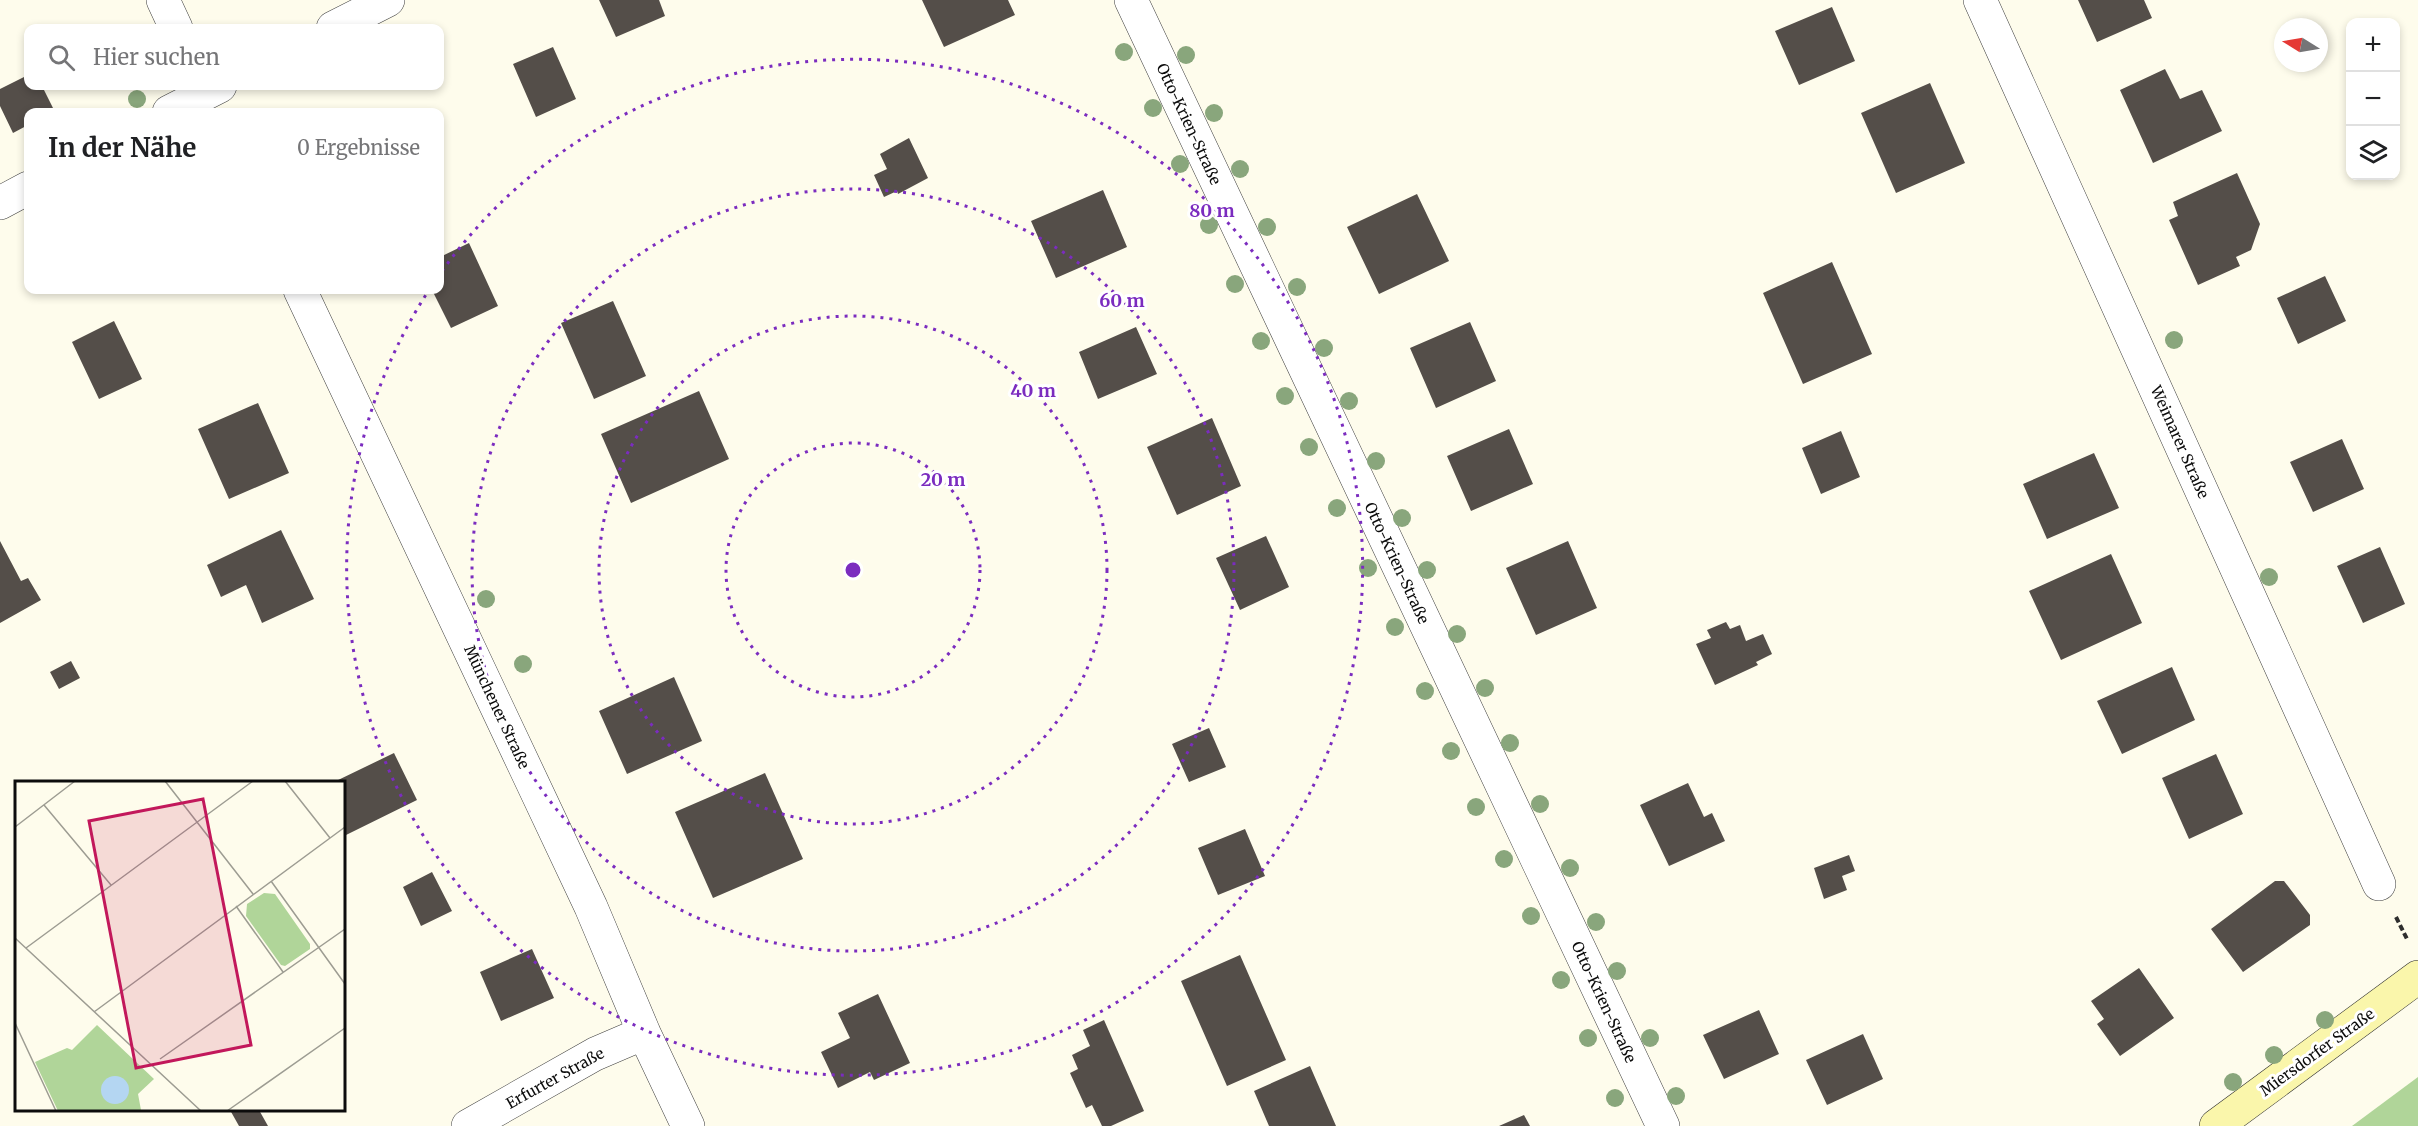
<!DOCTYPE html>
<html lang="de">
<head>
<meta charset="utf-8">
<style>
	:root { --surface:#fff; --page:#f6f6f6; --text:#202124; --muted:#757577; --line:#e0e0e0 }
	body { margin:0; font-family:Merriweather,serif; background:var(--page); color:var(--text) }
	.controls { position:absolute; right:18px; top:18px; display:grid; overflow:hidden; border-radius:12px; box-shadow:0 3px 9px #0003 }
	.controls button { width:54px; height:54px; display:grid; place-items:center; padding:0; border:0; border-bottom:2px solid var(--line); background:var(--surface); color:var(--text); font:30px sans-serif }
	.compass { position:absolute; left:2274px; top:18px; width:54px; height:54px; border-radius:50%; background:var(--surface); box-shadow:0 3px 9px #0003; rotate:281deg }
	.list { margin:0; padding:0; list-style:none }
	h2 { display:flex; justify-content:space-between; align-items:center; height:78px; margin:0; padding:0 24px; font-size:26px }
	h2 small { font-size:20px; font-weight:400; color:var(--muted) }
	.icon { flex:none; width:33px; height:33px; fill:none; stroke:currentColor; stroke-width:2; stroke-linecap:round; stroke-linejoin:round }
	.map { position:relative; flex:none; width:2418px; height:1126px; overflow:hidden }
	.search { position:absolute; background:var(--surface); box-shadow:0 3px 9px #0003; left:24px; top:24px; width:420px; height:66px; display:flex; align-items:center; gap:15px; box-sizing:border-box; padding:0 21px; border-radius:12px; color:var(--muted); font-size:22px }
	.panel { position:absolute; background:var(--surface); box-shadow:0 3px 9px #0003; left:24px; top:108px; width:420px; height:186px; border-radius:12px }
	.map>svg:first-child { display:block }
	.forest { fill:#b0d599 }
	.building { fill:#544e49 }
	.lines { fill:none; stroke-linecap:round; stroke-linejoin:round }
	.street-casing { stroke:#3f3f3f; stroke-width:34 }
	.secondary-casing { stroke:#2e2e2e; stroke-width:34 }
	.path { stroke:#2e2e2e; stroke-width:4; stroke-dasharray:6 3; stroke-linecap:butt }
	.street { stroke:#fff; stroke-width:33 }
	.secondary { stroke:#faf6ab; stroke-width:33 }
	.tree { fill:#89a67c }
	.ring { fill:none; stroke:#7b2cbf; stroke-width:3; stroke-dasharray:3 6 }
	.labels { text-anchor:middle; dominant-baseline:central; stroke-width:6; stroke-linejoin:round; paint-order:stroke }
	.street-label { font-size:15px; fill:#0c0c0c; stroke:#fff }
	.inset-road { fill:none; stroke:#9d9c92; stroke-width:1.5 }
	.view { fill:#c2185b; fill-opacity:0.15; stroke:#c2185b; stroke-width:3 }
	.inset-edge { fill:none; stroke:#0c0c0c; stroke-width:3 }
	.centre { fill:#7b2cbf; stroke:#fff; stroke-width:3 }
	.ring-label { font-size:18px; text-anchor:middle; font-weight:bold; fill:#7b2cbf; stroke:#fff; stroke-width:6; stroke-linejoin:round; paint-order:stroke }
</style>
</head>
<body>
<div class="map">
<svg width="2418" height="1126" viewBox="0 0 2418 1126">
	<rect width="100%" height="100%" fill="#fefcec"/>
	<path class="forest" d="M2418 1077V1126H2352Z"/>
	<path class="building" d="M599 0H659L665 16 616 37Z
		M922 0H1008L1015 15 944 47Z
		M2078 0H2144L2152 18 2097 42Z
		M1832 7 1855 61 1799 85 1775 31Z
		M553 47 576 99 536 117 513 64Z
		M2165 69 2180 99 2202 90 2222 131 2153 163 2120 90Z
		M28 75V86H42L55 112H28V125L13 133 0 106V89Z
		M1930 83 1965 163 1896 193 1861 113Z
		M909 138 928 178 898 194 897 191 884 197 874 175 887 169 880 154Z
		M2237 173 2260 224 2251 250 2236 257 2240 266 2198 285 2169 220 2178 216 2173 202Z
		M1103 190 1127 247 1056 278 1031 221Z
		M1417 194 1449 261 1379 294 1347 227Z
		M469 243 498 306 451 328 432 290H440V257Z
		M1832 262 1872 354 1803 384 1763 293Z
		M2325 276 2346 321 2298 344 2277 298Z
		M613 301 646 376 594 399 561 323Z
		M114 321 142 379 99 399 72 342Z
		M1470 322 1496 381 1436 408 1410 348Z
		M1136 327 1157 374 1098 399 1079 352Z
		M699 391 729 459 631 503 601 434Z
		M258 403 289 473 229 499 198 429Z
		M1212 418 1241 486 1177 515 1147 447Z
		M1509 429 1533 484 1471 511 1447 456Z
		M1841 431 1860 477 1821 494 1802 448Z
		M2342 439 2364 489 2313 512 2290 462Z
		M2094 453 2119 508 2047 539 2023 484Z
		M281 530 314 599 262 623 246 585 221 597 207 565Z
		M1266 536 1289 587 1240 610 1216 558Z
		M0 541 21 581 28 578 41 600 0 623Z
		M1568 541 1597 608 1536 635 1506 568Z
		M2380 547 2405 604 2363 623 2337 566Z
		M2111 554 2142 623 2061 660 2029 591Z
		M1726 622 1730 629 1740 625 1746 641 1763 634 1772 654 1756 662 1758 665 1715 685 1696 644 1711 638 1707 630Z
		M71 661 80 678 59 689 50 672Z
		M2172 667 2195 720 2122 754 2097 701Z
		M674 677 702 741 627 774 599 711Z
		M1209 728 1226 767 1189 782 1172 744Z
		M394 753 417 800 344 836V782H334Z
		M2216 754 2243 814 2189 839 2162 778Z
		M765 773 803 859 713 898 675 812Z
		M1688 783 1704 817 1712 813 1725 841 1669 866 1640 805Z
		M1245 829 1265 876 1218 895 1198 848Z
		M1849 855 1855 871 1842 876 1847 890 1824 899 1814 868Z
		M432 872 452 911 421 926 403 887Z
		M2275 881H2284L2310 915V925L2243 972 2211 929Z
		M532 949 554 998 501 1021 480 972Z
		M1240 955 1286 1060 1227 1086 1181 981Z
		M2139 968 2174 1018 2120 1056 2097 1024 2104 1019 2091 1001Z
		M878 994 910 1063 874 1080 870 1072 838 1088 821 1052 850 1038 838 1013Z
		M1759 1010 1779 1054 1724 1079 1703 1035Z
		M1104 1020 1144 1111 1111 1126H1102L1092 1105 1086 1108 1070 1073 1078 1069 1072 1055 1090 1046 1083 1030Z
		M1863 1034 1883 1079 1827 1105 1806 1060Z
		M1310 1066 1336 1126H1269L1254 1091Z
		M230 1110H259L268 1126H239Z
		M1524 1115 1530 1126H1499Z"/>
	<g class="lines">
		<g class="street-casing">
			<path id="street" d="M163 0 176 28
				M1131 0 1663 1126
				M1980 0 2379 884
				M333 28 388 0
				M169 112 220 86
				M0 203 28 188
				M300 290 591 907 644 1033 688 1126
				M468 1126 595 1054 644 1033"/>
		</g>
		<g class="secondary-casing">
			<path id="secondary" d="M2216 1126 2418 977"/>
		</g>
		<path class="path" d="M2396 917 2407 939"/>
		<use href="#street" class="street"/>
		<use href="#secondary" class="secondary"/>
	</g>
	<g class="tree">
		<circle cx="1124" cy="52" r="9"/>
		<circle cx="1186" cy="55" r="9"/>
		<circle cx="137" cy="99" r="9"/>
		<circle cx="1153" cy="108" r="9"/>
		<circle cx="1214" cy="113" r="9"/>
		<circle cx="1180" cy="164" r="9"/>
		<circle cx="1240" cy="169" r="9"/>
		<circle cx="1209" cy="225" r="9"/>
		<circle cx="1267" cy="227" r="9"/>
		<circle cx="1235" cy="284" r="9"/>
		<circle cx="1297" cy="287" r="9"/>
		<circle cx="2174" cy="340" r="9"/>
		<circle cx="1261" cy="341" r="9"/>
		<circle cx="1324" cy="348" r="9"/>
		<circle cx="1285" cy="396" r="9"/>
		<circle cx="1349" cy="401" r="9"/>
		<circle cx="1309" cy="447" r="9"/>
		<circle cx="1376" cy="461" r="9"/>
		<circle cx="1337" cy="508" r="9"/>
		<circle cx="1402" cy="518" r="9"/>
		<circle cx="1368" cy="568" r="9"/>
		<circle cx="1427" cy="570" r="9"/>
		<circle cx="2269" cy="577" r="9"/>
		<circle cx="486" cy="599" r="9"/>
		<circle cx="1395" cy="627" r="9"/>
		<circle cx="1457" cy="634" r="9"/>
		<circle cx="523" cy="664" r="9"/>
		<circle cx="1485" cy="688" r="9"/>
		<circle cx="1425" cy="691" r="9"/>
		<circle cx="1510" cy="743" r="9"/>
		<circle cx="1451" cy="751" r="9"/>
		<circle cx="1540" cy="804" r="9"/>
		<circle cx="1476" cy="807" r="9"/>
		<circle cx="1504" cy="859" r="9"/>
		<circle cx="1570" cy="868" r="9"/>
		<circle cx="1531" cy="916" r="9"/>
		<circle cx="1596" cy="922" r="9"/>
		<circle cx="1617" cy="971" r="9"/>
		<circle cx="1561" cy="980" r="9"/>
		<circle cx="2325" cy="1020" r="9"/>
		<circle cx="1588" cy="1038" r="9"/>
		<circle cx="1650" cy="1038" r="9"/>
		<circle cx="2274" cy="1055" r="9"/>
		<circle cx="2233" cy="1082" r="9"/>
		<circle cx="1676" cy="1096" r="9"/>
		<circle cx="1615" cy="1098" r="9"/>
	</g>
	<g class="ring">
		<circle cx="853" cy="570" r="127"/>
		<circle cx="853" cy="570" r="254"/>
		<circle cx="853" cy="570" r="381"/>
		<path d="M442 271A508 508 0 1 1 429 290"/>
	</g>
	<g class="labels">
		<g class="street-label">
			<text transform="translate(1189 124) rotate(65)">Otto-Krien-Straße</text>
			<text transform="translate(2180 442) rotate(66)">Weimarer Straße</text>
			<text transform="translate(1397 563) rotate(65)">Otto-Krien-Straße</text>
			<text transform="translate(497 707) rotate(65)">Münchener Straße</text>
			<text transform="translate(1604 1002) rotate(65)">Otto-Krien-Straße</text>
			<text transform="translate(2317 1052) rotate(-36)">Miersdorfer Straße</text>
			<text transform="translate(555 1078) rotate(-29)">Erfurter Straße</text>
		</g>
	</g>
	<g transform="translate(15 781)">
		<rect width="330" height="330" fill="#fefcec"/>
		<path d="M249 112 260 113 295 163V168L270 185 266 184 231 135 232 123ZM82 244 139 298 123 313 126 329 43 330 20 281 52 267 57 269Z" fill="#b0d599"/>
		<path d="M86 309a14 14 0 1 1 28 0a14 14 0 1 1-28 0Z" fill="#b4d6f2"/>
		<path class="inset-road" d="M150 0 238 113M270 0 315 57M29 24 96 104M0 46 60 0M256 100 330 203M221 125 268 191M0 157 186 330M11 167 238 0M79 231 330 46M0 242 41 330M145 278 330 148M212 330 330 247"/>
		<path class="view" d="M188 18 236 264 121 287 74 40Z"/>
		<rect width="330" height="330" class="inset-edge"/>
	</g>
	<circle cx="853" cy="570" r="9" class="centre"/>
	<g class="ring-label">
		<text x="1212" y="217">80 m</text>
		<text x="1122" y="307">60 m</text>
		<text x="1033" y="397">40 m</text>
		<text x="943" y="486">20 m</text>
	</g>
</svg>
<div class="controls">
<button>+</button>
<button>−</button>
<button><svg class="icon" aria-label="layers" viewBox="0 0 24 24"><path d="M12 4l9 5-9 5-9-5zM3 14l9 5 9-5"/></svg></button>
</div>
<svg class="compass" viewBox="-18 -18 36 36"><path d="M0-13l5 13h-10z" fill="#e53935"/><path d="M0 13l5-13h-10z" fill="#757577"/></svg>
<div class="search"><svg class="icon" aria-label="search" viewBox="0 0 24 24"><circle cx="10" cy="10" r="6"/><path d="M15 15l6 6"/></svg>Hier suchen</div>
<section class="panel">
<h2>In der Nähe<small>0 Ergebnisse</small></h2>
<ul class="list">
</ul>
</section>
</div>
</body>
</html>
